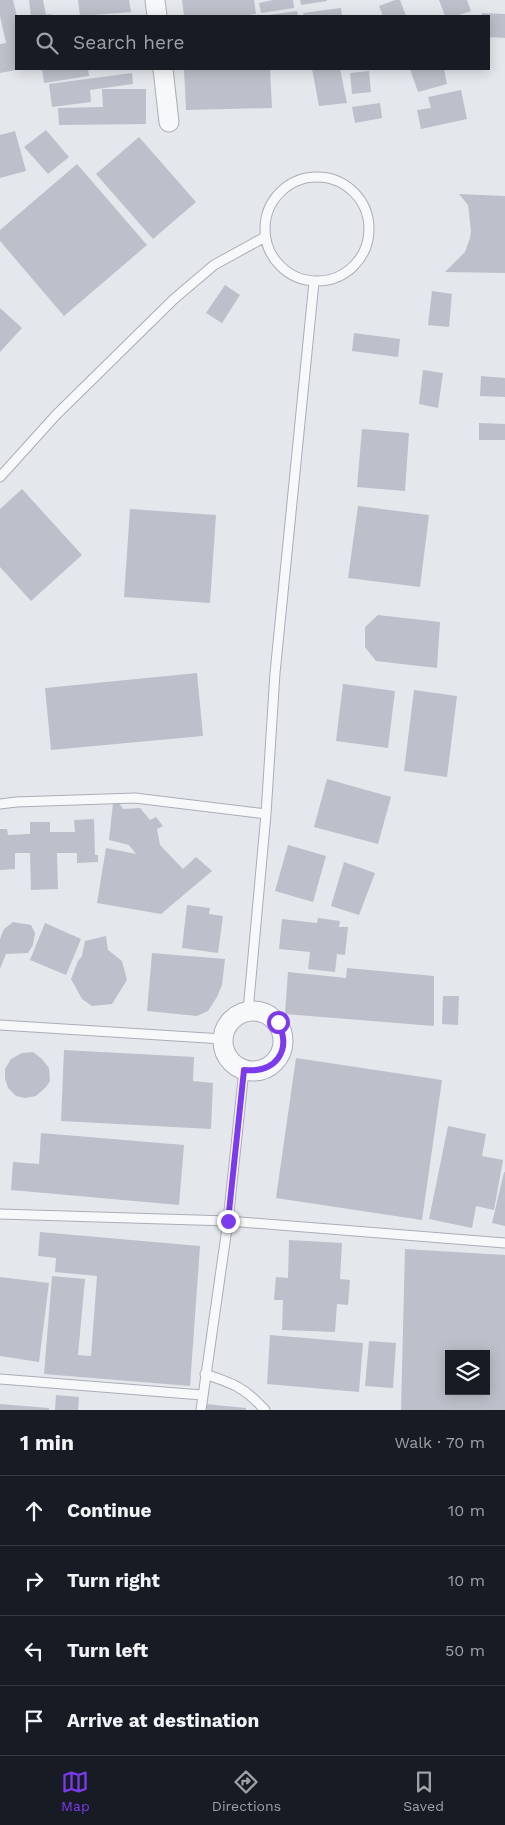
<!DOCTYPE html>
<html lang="en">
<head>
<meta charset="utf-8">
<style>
	:root { --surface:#171b24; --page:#20242c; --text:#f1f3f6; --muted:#9ea1a6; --line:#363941; --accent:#7c3aed }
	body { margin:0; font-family:"Work Sans",sans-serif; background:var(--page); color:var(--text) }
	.controls { position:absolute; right:15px; bottom:15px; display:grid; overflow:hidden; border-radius:0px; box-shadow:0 2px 12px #0003 }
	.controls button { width:45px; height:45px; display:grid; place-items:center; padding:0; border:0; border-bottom:1px solid var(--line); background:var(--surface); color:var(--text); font:25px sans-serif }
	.stop { position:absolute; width:15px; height:15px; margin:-11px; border:4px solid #7c3aed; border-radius:50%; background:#fff }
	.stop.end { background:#7c3aed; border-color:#fff; box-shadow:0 1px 5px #0008 }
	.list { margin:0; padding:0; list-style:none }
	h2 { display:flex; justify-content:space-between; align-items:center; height:65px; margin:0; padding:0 20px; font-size:21px }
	h2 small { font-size:16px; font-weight:400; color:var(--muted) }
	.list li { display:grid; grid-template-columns:32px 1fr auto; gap:15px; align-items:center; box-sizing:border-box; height:70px; padding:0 20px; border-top:1px solid var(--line) }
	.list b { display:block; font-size:19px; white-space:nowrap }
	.list em { font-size:16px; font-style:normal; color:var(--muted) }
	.icon { flex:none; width:28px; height:28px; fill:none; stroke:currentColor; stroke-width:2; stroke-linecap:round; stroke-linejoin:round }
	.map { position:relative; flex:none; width:505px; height:1410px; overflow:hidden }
	.search { position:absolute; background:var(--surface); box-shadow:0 2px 12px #0003; left:15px; right:15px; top:15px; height:55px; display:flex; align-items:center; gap:12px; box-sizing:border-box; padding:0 18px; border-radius:0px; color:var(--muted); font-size:19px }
	.sheet { height:345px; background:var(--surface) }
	nav { display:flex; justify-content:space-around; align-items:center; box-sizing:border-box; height:70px; border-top:1px solid var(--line); background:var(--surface); font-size:14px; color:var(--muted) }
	nav a { display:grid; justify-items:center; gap:2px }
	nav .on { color:var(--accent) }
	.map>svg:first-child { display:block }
	.building { fill:#bbc0ca; fill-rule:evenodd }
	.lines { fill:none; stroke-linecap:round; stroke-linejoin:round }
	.lane-casing { stroke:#a9aeb7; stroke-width:11 }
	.street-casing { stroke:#a9aeb7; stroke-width:21 }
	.lane { stroke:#f7f8fa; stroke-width:9 }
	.street { stroke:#f7f8fa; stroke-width:19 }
	.route { stroke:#7c3aed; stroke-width:6 }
</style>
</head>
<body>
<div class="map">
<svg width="505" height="1410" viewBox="0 0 505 1410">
	<rect width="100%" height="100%" fill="#e4e7ec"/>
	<path class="building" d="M0 0H13L17 16 16 70 0 73V44L6 43 0 16Z
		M29 0H43L46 15 51 14V16H31Z
		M78 0H129L131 12 80 16Z
		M182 0H254L256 14 240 16H184Z
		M273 0H293L294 8 261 13 259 3Z
		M300 0H327V1L301 5Z
		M395 0H400L406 16H383L379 6Z
		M439 0H467L471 11 456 16H445Z
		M341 8 342 16H304L303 13Z
		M297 11 298 16H268V15Z
		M482 13 505 14V38L489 37V16H482Z
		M42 69H88L89 76 44 83Z
		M184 69H270L272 108 186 110Z
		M312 69H340L347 103 319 106Z
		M410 69H444L447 84 418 92Z
		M369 71 371 92 352 94 350 73Z
		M132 73 133 84 90 90 91 102 52 107 49 84Z
		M102 89H146V124L59 125 58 108 103 107Z
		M461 90 467 119 421 129 417 110 431 108 428 97Z
		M380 103 382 118 355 123 352 107Z
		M46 130 69 157 48 174 24 147Z
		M15 131 26 171 0 178V135Z
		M139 137 196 202 153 239 96 174Z
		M77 164 147 245 64 316 0 241V230Z
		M459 194 505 196V273L445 272 465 252 470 238 471 231 468 205Z
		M225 285 240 295 222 323 206 313Z
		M432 291 452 294 449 327 428 325Z
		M0 308 22 328 0 352Z
		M354 333 400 339 398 357 352 351Z
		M423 370 443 373 438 408 419 404Z
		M481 376 505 378V397L480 396Z
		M479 423 505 424V440H479Z
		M362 429 409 433 405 491 357 487Z
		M22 489 82 555 31 601 0 567V509Z
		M358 506 429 515 420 587 348 578Z
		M130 509 216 515 210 603 124 597Z
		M378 615 440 622 437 668 376 661 365 647V627Z
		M197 673 203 736 51 750 45 688Z
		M343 684 395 691 388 748 336 741Z
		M414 690 457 696 447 777 404 771Z
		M327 779 391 797 378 844 314 827Z
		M113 803H119L123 809 140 808 150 820 156 817 163 826 157 829 160 845 183 869 196 857 212 871 161 914 97 903 106 848 136 854 129 845 109 840Z
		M94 819 95 855H98V862L77 863V853H57L58 889 31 890 30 853H15V869L0 870V829H7L8 835 30 834V822H50V832H75L74 820Z
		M288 845 326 856 313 902 275 891Z
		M344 862 375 873 359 915 331 906Z
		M187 905 210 908 209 914 223 916 218 953 182 948Z
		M318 918 340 921 339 927H348L345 955 337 954 335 972 308 969 310 952 279 949 282 919 317 923Z
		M13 922 31 925 35 933 33 945 28 953 6 954 0 969V939L4 929Z
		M45 923 81 939 66 975 30 960Z
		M106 936 108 950 122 961 127 980 112 1004 92 1006 82 999 71 979 78 961 82 956 85 941Z
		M152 953 225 959 222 985 217 997 208 1011 197 1016 147 1011Z
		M347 968 434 976V1026L285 1014 288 972 346 978Z
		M443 996H459L458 1025 442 1024Z
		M64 1050 194 1057 193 1081 213 1083 211 1129 61 1121Z
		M33 1052 42 1059 49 1068 50 1081 46 1087 36 1096 25 1098 16 1096 8 1088 5 1078V1069L11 1059 22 1053Z
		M296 1058 442 1080 422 1220 276 1198Z
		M448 1126 486 1134 482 1156 503 1160 494 1210 476 1206 472 1228 429 1219Z
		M41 1133 184 1145 179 1205 11 1190 13 1162 39 1164Z
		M504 1172H505V1226L492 1223Z
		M40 1232 200 1246 190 1386 44 1374 52 1276 85 1279 78 1355 91 1356 97 1276 55 1272 56 1258 38 1256Z
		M289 1240 342 1243 340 1279 350 1280 348 1305 337 1304 335 1332 282 1330 283 1300H274L276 1277 288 1278Z
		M405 1249 505 1255V1410H401ZM449 1354H486V1391H449Z
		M0 1277 49 1283 39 1362 0 1356Z
		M270 1335 363 1343 359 1392 267 1384Z
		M369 1341 396 1343 393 1388 365 1386Z
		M56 1395 79 1397 78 1410H55Z
		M0 1404 49 1408V1410H0Z
		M205 1404 246 1408V1410H205Z"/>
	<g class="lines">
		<g class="lane-casing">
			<path id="lane" d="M265 229a52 52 0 1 1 104 0a52 52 0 1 1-104 0Z
				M0 477 56 415 174 299 214 265 265 237
				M0 804 16 802 135 798 266 814
				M248 1011 266 814 275 673 314 282
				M0 1025 223 1039
				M0 1214 228 1221 505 1243
				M205 1374C234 1384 244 1387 265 1410
				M0 1379 202 1395
				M201 1410 228 1221 244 1070"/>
		</g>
		<g class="street-casing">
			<path id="street" d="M155 0 157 16
				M163 69 169 122
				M223 1041a30 30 0 1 1 60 0a30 30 0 1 1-60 0Z"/>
		</g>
		<use href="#lane" class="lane"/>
		<use href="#street" class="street"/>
	</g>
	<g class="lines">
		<path class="route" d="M228 1221 244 1070C276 1073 292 1051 278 1022"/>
	</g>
</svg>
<div class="controls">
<button><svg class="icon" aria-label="layers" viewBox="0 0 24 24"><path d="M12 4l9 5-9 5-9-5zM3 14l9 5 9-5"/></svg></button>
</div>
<div class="stop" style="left:278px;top:1022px"></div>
<div class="stop end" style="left:228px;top:1221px"></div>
<div class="search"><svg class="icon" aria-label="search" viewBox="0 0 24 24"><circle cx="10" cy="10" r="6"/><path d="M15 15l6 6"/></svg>Search here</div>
</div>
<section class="sheet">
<h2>1 min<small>Walk · 70 m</small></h2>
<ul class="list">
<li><svg class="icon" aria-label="ahead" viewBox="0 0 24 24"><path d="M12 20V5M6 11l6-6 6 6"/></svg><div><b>Continue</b></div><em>10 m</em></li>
<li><svg class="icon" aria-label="right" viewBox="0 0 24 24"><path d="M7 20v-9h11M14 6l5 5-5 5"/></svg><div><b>Turn right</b></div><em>10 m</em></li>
<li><svg class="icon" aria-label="left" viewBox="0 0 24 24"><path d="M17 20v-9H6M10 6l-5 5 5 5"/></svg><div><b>Turn left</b></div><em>50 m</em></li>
<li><svg class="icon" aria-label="arrive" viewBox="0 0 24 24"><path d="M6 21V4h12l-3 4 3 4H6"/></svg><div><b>Arrive at destination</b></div></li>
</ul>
</section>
<nav>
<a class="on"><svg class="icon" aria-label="map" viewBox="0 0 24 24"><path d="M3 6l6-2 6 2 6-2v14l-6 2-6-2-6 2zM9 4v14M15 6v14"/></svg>Map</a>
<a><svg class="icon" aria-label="directions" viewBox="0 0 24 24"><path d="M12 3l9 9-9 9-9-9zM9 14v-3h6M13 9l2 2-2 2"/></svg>Directions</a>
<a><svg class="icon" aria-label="saved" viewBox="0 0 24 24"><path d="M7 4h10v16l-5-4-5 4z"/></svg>Saved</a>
</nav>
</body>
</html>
